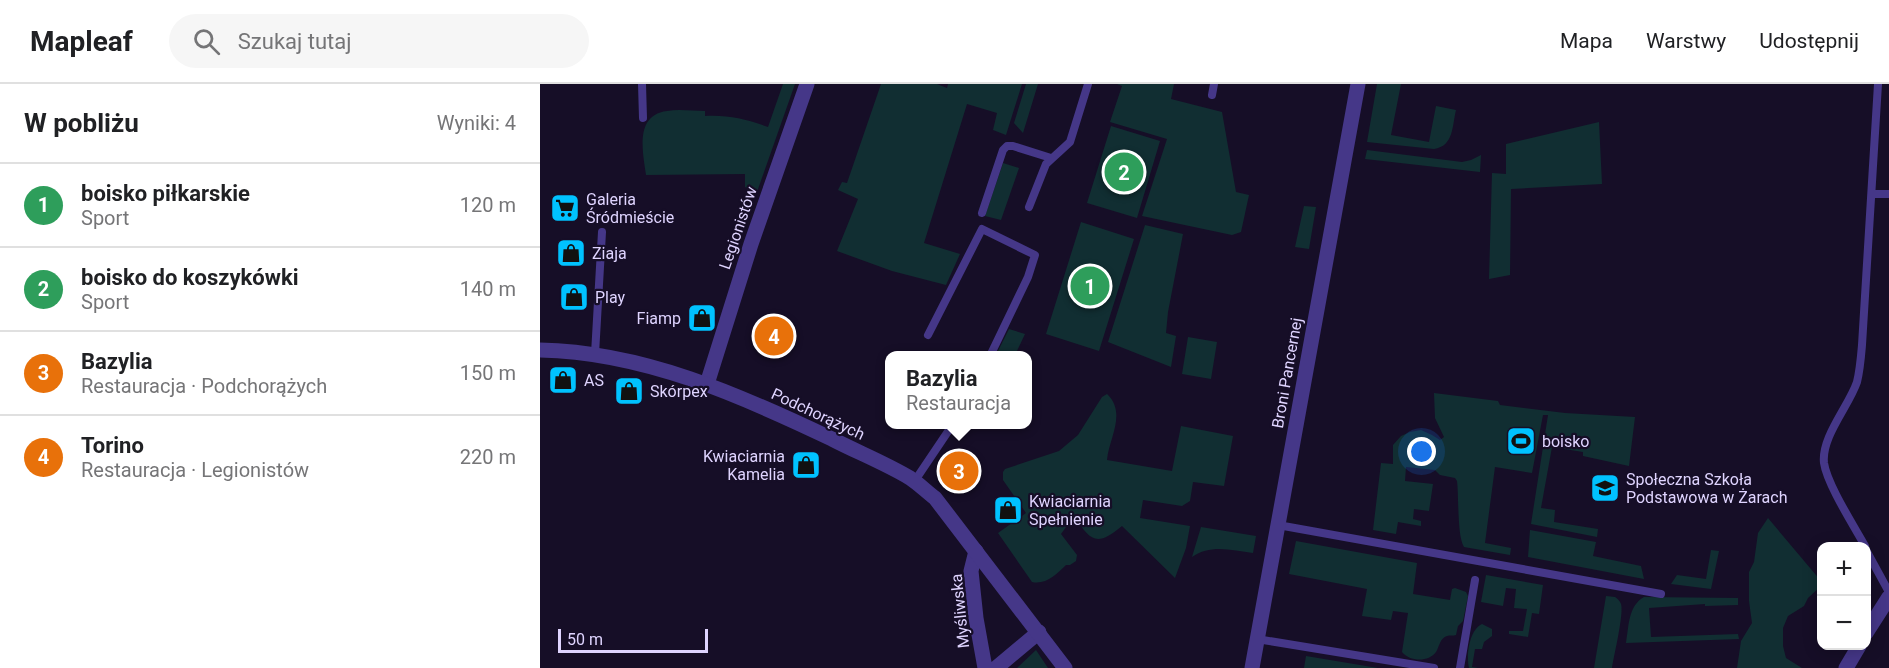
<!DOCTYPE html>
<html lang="pl">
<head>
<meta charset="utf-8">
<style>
	:root { --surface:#fff; --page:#f6f6f6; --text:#202124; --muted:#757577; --line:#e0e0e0; --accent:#1a73e8 }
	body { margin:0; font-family:Roboto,sans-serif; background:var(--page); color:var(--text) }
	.controls { position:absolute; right:18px; bottom:18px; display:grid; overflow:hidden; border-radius:12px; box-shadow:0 3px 15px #0003 }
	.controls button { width:54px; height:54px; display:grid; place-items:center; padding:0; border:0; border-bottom:2px solid var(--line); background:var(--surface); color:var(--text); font:30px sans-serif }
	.scale { position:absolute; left:18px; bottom:15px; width:150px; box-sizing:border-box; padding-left:6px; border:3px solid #dfd4ff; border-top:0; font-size:16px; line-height:21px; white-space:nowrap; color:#dfd4ff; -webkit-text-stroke:4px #160e27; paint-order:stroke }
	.you { position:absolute; left:882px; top:368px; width:21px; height:21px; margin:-15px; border:4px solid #fff; border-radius:50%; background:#1a73e8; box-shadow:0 0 0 9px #1a73e833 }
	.badge { display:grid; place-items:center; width:39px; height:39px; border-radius:50%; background:var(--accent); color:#fff; font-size:20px; font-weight:700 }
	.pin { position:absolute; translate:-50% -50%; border:3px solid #fff; box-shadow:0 2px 6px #0006 }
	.popup { position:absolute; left:345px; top:267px; width:147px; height:78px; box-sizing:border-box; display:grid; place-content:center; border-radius:12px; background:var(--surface); filter:drop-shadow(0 2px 4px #0005); font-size:20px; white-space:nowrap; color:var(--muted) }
	.popup b { font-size:22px; color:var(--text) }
	.popup::after { content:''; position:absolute; left:50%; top:100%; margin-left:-12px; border:12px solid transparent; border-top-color:var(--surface) }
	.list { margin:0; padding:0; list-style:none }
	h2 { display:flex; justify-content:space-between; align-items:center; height:78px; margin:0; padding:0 24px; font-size:26px }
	h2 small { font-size:20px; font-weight:400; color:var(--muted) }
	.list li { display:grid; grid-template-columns:39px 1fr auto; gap:18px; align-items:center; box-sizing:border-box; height:84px; padding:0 24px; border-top:2px solid var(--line) }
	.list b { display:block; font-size:22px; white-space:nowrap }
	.list p { margin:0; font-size:20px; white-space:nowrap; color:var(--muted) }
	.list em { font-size:20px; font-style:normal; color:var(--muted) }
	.icon { flex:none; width:33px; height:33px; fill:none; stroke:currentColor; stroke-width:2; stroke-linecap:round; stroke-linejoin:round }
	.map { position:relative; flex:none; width:1349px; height:584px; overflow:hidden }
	header { display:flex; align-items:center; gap:36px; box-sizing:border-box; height:84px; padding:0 30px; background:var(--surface); border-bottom:2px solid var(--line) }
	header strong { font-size:28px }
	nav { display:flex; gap:33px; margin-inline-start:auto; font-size:21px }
	.search { width:420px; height:54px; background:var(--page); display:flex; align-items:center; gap:15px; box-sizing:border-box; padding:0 21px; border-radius:33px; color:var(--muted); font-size:22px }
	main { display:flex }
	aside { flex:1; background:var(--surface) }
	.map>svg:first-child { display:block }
	.green { fill:#112e32 }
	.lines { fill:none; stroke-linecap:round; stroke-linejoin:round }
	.service { stroke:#453788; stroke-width:8 }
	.minor { stroke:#453788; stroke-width:15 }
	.tertiary { stroke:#453788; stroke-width:15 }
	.labels { text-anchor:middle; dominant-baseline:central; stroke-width:4.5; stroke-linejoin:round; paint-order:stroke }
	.poi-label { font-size:16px; fill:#dfd4ff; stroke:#160e27; text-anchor:start }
	.street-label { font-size:16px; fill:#dfd4ff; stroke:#160e27 }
</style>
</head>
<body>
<header>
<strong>Mapleaf</strong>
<div class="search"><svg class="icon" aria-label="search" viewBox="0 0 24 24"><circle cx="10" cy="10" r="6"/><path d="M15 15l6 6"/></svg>Szukaj tutaj</div>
<nav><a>Mapa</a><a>Warstwy</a><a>Udostępnij</a></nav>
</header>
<main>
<aside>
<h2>W pobliżu<small>Wyniki: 4</small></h2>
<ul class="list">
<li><span class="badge" style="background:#2e9e5b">1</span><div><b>boisko piłkarskie</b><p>Sport</p></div><em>120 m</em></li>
<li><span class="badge" style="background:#2e9e5b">2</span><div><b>boisko do koszykówki</b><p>Sport</p></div><em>140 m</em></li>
<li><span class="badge" style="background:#e8710a">3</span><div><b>Bazylia</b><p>Restauracja · Podchorążych</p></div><em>150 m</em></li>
<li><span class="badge" style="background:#e8710a">4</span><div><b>Torino</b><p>Restauracja · Legionistów</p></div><em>220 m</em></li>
</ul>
</aside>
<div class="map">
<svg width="1349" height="584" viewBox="0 0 1349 584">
	<rect width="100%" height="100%" fill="#160e27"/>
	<path class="green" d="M243 0H255L217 108 205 103V90L106 91C103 69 94 31 127 27 139 25 152 27 165 27V32C190 31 205 35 228 43Z
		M341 0H397L407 4 408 0H482L466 51 453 46 457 29 427 20 384 159 420 170 406 201 352 187 297 167 318 115 298 106 302 98 307 99Z
		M486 0H498L483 49 474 39Z
		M577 0H634L631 15 682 28 696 108 709 111 701 148 692 151 602 132 627 55 570 38 582 2Z
		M837 0H861L851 51 889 58 896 22 916 26C912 42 914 62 894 65L827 58Z
		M1059 38 1062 100 971 105 970 191 949 195 952 89 966 90V60Z
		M571 42 620 57 597 134 547 119Z
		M827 66 922 78 931 76 941 71 940 88 825 75Z
		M463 79 479 84 461 136 445 132Z
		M764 122 776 123 769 165 755 163Z
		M541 138 594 155 559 267 506 250Z
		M605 141 643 150 628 228 626 249 636 252 631 283 568 258Z
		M469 245 485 250 475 271H456Z
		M648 253 677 258 671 295 642 290Z
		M894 309 958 317 960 321 1025 329 1095 333 1089 382 1043 372V368L1012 363 1001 424 1015 426 1014 438 1058 445 1057 453 991 440 1008 331H1003L992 389 955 383 945 459 971 464 970 471 924 463C917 452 919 413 917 397L915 394 900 391 895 386 866 383 865 397 893 400 889 427 874 425 873 435 881 437V442L858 438 856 450 833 446 841 379 853 380V361L861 352 870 348 881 346 892 351 900 356 904 353 895 334Z
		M567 310C587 329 569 354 567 376L632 387 641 342 693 352 684 402 653 398 650 417 642 422 603 416 600 434 650 442 646 464 635 494 582 442C556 464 550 456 534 432L521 450 537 471 536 477 530 481H526C517 490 506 501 492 498L458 449 486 429 463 396V388L465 385 519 367 538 351 562 313Z
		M1228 434 1281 497V502L1268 514 1264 522 1248 532 1243 544V562L1246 574 1262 584H1197L1201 557 1212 539 1209 517V488L1214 478 1218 449Z
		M661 443 716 452 713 469C692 466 670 460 652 473Z
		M990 446 1056 458 1053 472 1101 482 1104 495 988 473Z
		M756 457 877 479 873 510 910 516 912 505 915 504 926 508 928 512 923 537 918 542 916 551C913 552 910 551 907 552 900 554 899 563 896 568 889 578 870 578 862 568L868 529 853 527 851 536 822 532 827 505 749 490Z
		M1171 466 1179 467 1171 505 1131 500 1137 491 1166 495Z
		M946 491 1003 501 999 530 992 529 988 553 969 550V547H983L987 525 974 524 976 505 966 504 963 522 941 518Z
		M1066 512 1075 513C1078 515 1080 517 1081 520 1084 530 1074 571 1072 584H1054Z
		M1104 513 1198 514V521L1165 522V520L1109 524 1111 553 1198 550 1199 555 1086 559C1089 542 1088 522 1104 513Z
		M942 540 952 545V552L944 558 942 565H935L932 583 938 584H929C926 572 929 546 942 540Z
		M496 566 508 584H477Z
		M766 572 838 584H764Z"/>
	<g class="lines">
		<path class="service" d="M102 0 103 34
			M672 11 674 0
			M1332 110H1349
			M489 123 506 80 530 58 548 0
			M442 129 463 66 467 62H473L511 74
			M388 251 442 145 495 171 488 193 450 272
			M55 270 62 148
			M374 398 413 340
			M738 441 1121 510
			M1325 462C1314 442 1287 400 1284 379 1281 353 1309 322 1317 298 1320 286 1321 273 1322 261L1338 0
			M1326 466 1349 508
			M717 555 894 584
			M920 584 935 496"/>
		<path class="minor" d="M167 300 211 160 267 0
			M436 467 431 487 436 534 445 584
			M456 584 499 548
			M712 584 818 0"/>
		<path class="tertiary" d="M0 266C103 268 200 311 292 355 317 368 345 379 370 394 379 400 387 408 395 414L525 584
			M1326 549 1349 513
			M1306 584 1319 562"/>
	</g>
	<defs>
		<g id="supermarket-square" transform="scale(1.5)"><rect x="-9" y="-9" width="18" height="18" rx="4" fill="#00c2ff" stroke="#160e27"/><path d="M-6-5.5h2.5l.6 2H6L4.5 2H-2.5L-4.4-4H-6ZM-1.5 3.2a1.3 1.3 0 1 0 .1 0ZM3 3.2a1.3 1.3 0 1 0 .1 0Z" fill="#111"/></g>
		<g id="shop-square" transform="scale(1.5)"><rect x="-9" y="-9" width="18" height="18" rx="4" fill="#00c2ff" stroke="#160e27"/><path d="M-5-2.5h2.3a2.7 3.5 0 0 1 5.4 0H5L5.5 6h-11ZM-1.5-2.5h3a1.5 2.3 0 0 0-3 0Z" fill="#111"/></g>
		<g id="stadium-square" transform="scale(1.5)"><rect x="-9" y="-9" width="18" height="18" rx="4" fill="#00c2ff" stroke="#160e27"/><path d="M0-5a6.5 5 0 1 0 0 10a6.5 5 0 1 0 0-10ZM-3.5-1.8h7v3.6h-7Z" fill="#111"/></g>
		<g id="school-square" transform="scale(1.5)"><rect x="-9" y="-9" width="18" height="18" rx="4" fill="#00c2ff" stroke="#160e27"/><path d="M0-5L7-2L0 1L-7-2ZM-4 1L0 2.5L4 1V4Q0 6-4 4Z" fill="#111"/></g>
	</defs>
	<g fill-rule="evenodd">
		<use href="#supermarket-square" x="25" y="124"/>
		<use href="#shop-square" x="31" y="169"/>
		<use href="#shop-square" x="34" y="213"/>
		<use href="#shop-square" x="162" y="234"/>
		<use href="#shop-square" x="23" y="296"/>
		<use href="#shop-square" x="89" y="307"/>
		<use href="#stadium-square" x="981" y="357"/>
		<use href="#shop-square" x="266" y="381"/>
		<use href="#school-square" x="1065" y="404"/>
		<use href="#shop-square" x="468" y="426"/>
	</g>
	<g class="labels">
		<g class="poi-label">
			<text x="46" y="115">Galeria<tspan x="46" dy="18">Śródmieście</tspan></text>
			<text x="52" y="169">Ziaja</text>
			<text x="55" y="213">Play</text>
			<text x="141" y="234" text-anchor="end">Fiamp</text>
			<text x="44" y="296">AS</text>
			<text x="110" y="307">Skórpex</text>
			<text x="1002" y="357">boisko</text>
			<text x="245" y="372" text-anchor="end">Kwiaciarnia<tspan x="245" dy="18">Kamelia</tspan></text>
			<text x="1086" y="395">Społeczna Szkoła<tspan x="1086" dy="18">Podstawowa w Żarach</tspan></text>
			<text x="489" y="417">Kwiaciarnia<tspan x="489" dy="18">Spełnienie</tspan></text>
		</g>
		<g class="street-label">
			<text transform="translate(198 144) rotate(-71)">Legionistów</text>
			<text transform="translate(747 289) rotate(-80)">Broni Pancernej</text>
			<text transform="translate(278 330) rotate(25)">Podchorążych</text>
			<text transform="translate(420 527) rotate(-96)">Myśliwska</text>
		</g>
	</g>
</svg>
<div class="controls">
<button>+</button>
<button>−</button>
</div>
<div class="scale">50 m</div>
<div class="you"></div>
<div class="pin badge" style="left:550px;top:202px;background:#2e9e5b">1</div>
<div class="pin badge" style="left:584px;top:88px;background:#2e9e5b">2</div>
<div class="pin badge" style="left:419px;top:387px;background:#e8710a">3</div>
<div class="popup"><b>Bazylia</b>Restauracja</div>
<div class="pin badge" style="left:234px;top:252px;background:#e8710a">4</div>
</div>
</main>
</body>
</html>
